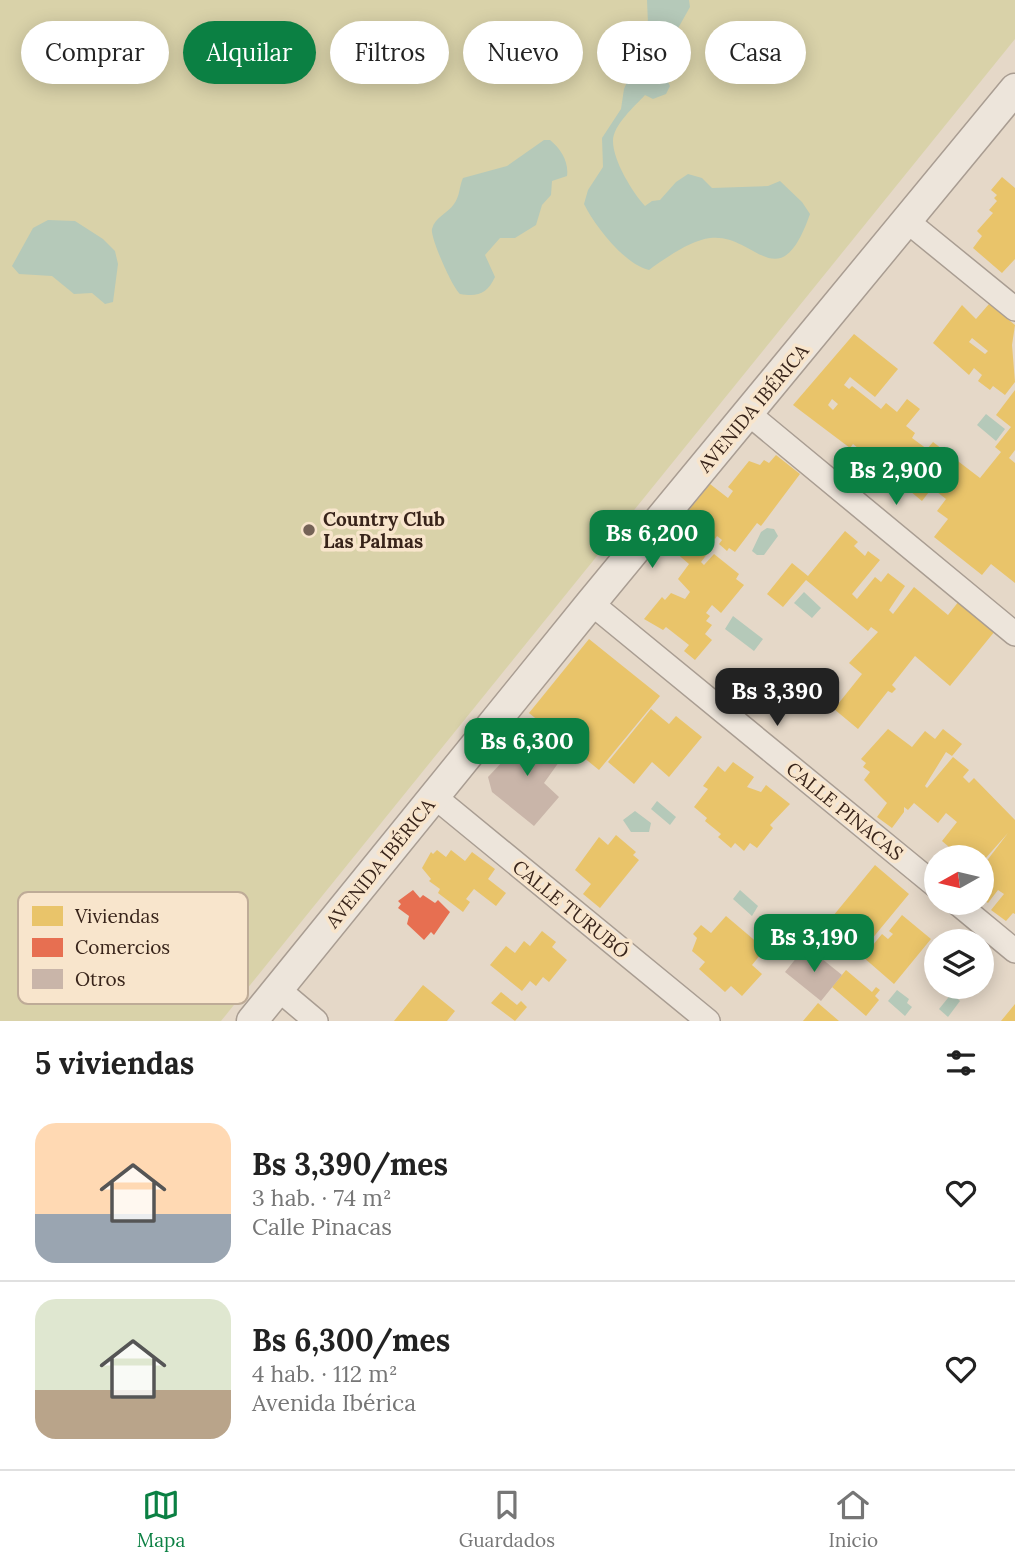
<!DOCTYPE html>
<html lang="es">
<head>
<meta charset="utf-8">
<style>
  body { margin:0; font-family:Lora,serif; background:#f6f6f6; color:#222; height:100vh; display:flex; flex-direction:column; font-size:26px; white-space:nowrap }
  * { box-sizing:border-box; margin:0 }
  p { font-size:23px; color:#767676 }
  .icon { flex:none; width:38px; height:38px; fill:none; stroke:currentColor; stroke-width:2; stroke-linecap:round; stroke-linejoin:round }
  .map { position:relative; height:1021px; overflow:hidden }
  .sheet { display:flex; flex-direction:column; background:#fff; flex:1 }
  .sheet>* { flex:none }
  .guide { position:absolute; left:21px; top:21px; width:973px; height:63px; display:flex; gap:14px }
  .needle { width:46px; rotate:262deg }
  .fabs { position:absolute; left:924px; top:845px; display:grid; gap:14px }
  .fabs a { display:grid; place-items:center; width:70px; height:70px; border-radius:50%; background:#fff; box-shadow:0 4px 18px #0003; font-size:35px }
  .price { position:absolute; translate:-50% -60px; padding:0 16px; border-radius:14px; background:#0b8043; color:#fff; font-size:23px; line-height:46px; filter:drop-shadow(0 2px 4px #0008) }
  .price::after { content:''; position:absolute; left:50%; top:42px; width:21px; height:16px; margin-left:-10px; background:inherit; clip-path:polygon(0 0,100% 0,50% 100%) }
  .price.active { background:#222; color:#fff }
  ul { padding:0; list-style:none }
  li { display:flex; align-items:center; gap:21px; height:175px; padding:0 35px }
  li+li { border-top:2px solid #e0e0e0 }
  li span { display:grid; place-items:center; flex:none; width:196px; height:140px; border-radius:21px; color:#555 }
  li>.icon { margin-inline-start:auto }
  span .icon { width:84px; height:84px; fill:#fffc; stroke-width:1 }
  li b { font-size:30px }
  h2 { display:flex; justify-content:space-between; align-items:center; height:84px; padding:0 35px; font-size:30px }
  .pill { padding:0 24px; border-radius:32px; background:#fff; box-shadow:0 4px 18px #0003; font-size:24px; line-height:63px }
  .pill.active { background:#0b8043; color:#fff }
  .tab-bar { display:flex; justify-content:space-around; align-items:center; height:98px; border-top:2px solid #e0e0e0; background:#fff; font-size:19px; color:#767676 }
  .tab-bar a { display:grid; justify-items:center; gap:4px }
  .tab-bar .active { color:#0b8043 }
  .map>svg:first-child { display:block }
</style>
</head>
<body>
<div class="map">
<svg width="1015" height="1021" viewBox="0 0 1015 1021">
  <rect width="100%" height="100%" fill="#e5d8c8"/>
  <path fill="#d9d2a9" d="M0,0h1015v39l-794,982h-221z"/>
  <path fill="#b5c9b9" d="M647,0h42l1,7 -27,48 -2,13 9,18 -4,8 -13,5 -8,-4c-10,11 -32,30 -32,46 0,20 20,52 32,65l7,-5 8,-1 16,-18 12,-8 14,4 10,10 56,-2 12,-5 22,21 8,12c-31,88 -55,18 -100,24 -19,2 -46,21 -61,32 -25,-6 -54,-44 -65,-66l4,-14 15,-23 -1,-29 19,-29 3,-20 12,-28 13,-12z
    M544,140h6c11,9 19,22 17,36l-15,5 -1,14 -9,10 -6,20 -21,13h-15l-15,17 10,22c-8,17 -17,20 -35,17 -8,-7 -30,-57 -28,-65 3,-12 16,-16 22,-25 6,-8 5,-17 9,-26l44,-12z
    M48,220l27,1 28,18 12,12 3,13 -5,38 -8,2 -13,-11 -18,1 -22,-18 -33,-2 -7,-8 21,-38z
    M986,414l19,15 -9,12 -19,-16z
    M767,528l7,1 4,7 -14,19h-7l-5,-4 9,-19z
    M804,592l17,16 -9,10 -18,-15z
    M733,616l30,23 -9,12 -29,-22z
    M657,801l19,16 -6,8 -19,-16z
    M635,811l16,12 -2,9h-18l-8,-12z
    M740,890l18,16 -6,10 -19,-17z
    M829,926l9,8 -14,16 -9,-7z
    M897,990l12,9 -2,4 5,4 -7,9 -17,-15z
    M952,993l8,8 -12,16 -9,-8z"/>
  <path fill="#e9c46a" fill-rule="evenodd" d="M1002,177l13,11v71l-13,14 -29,-25 9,-12 -5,-5 16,-18 -4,-3 8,-9 -3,-3 3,-3 -6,-5z
    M989,304l26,21 -3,20 3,37 -10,13 -12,-9 -3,4 -12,-9 4,-6 -8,-7 -5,7 -36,-32 29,-38 14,14zM972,338l16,13 -3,3 -16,-12z
    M854,334l44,35 -23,28 -25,-20 -6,8 5,4 3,-3 29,23 5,-6 11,9 10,-13 13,10 -14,17 9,7 -3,5 15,11 6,-7 47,36 21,-26 -6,-5 16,-20 -15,-12 19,-25v60l-6,8 6,5v120l-24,-19 -9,11 -48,-38 14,-18 -11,-8 9,-12 -14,-11 -10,13 -69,-57 -3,4 -57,-43zM832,399l6,5 -5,6 -5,-5z
    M776,455l24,19 -39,52 -4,-3 -22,29 -6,-4 -2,3 -8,-7 3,-4 -5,-4 -2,3 -30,-24 25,-31 18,14 5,-7 -5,-4 21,-26 11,4 4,-5 5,3z
    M694,529l20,16 -13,17 3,3 10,-11 25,20 -3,5 8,6 -23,28 -9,-8 -6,8 4,3 -4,5 6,4 -7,9 7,6 -17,20 -11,-9 5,-6 -23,-18 -3,3 -19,-11 18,-22 3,3 6,-7 14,6 5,-7 -12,-13 11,-15 -14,-12z
    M845,531l13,11 -4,4 11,10 3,-5 12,9 -28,34 5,5 18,-22 6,5 7,-9 17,13 -16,24 4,4 21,-27 34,28 11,-14 36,30 -45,55 -35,-30 -23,29 4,4 -4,4 -4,-2 -30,38 -24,-20 28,-35 -13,-11 29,-31 -7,-5 -3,4 -62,-51 -23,27 -16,-13 25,-31 16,13z
    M589,639l71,57 -61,74 -70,-57z
    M651,709l18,15 7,-8 26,21 -33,40 -17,-15 -18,22 -26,-22z
    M888,729l24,18 13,-16 10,8 8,-10 19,15 -10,12 -6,-4 -21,34 2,2 26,-31 16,13 -6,7 6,6 5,-5 41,42v94l-2,-1 -7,8 -15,-11 13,-16 -6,-4 -10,13 -6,-5v-31l26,-34 -24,27 -11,-9 -5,7h-6l-20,-17 15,-19 -11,-9 -8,10 -24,-20 -6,7 -4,-3v5l-12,16 -15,-11 10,-14 -23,-23 6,-8 -7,-5 3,-4 -5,-4z
    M733,762l21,15 -7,10 14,5 5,-7 24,19 -20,21 3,3 -16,20 -7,-5 -6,8 -9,-8 -4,5 -13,-11 3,-3 -16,-13 2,-3 -13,-11 14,-18 -5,-3 15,-20 7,6z
    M616,835l20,17 -3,3 6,5 -39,48 -17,-14 8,-10 -16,-14 24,-33 9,8z
    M437,850l9,7 5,-7 14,11 7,-9 23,17 -7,10 18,14 -10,13 -22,-17 -8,10 4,3 -7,10 -25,-19 2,-4 -11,-8 2,-2 -9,-11 9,-16 2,2z
    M875,865l34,29 -38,46 -7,-5 -4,5 -27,-24z
    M902,915l29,24 -37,45 -31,-27 19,-23 6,5 5,-5 -4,-3z
    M726,916l39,33 -13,16 10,9 -20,22 -11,-10 -6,6 -26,-23 6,-7 -13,-11 5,-13 -4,-4 8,-9 10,8z
    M542,931l14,11 -4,5 15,13 -18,22 -6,-5 -7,9 -6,-5 -8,10 -32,-26 16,-19 9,7 9,-12 6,5z
    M846,970l26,22 4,-5 4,3 -5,6 4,4 -13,16 -34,-29z
    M423,985l32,26 -8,10h-53z
    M501,992l16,13 4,-4 6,6 -12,14 -24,-18z
    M818,1003l21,18h-36z
    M1015,1004v17h-14z"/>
  <path fill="#e76f51" d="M413,890l7,8 3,-3 12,8 3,-3 12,12 -16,23 -3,-3 -7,8 -17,-16 2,-8 -11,-8 3,-4 -3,-3z"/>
  <path fill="#c9b5a9" d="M533,729l31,26 -20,28 15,14 -25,29 -42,-34 -4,-15z
    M806,946l36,29 -21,26 -36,-29z"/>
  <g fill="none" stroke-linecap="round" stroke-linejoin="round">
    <g stroke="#a99d92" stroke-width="26">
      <path id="minor" d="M907,221l108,88
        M749,414l266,220
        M591,603l345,283
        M435,797l273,224
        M957,903l58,48
        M278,989l38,32"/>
    </g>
    <g stroke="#a99d92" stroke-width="33">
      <path id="tertiary" d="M252,1021l339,-418 424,-514"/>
    </g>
    <use href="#minor" stroke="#ede5db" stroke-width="23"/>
    <use href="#tertiary" stroke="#ede5db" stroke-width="30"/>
  </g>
  <circle fill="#756357" stroke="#f8e5cc" stroke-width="2.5" cx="309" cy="530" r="7"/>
  <g text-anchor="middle" stroke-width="7" stroke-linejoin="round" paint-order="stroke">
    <g font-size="19" fill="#38241a" stroke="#f8e5cc">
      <text transform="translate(753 408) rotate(-50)" y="7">AVENIDA IBÉRICA</text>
      <text transform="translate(845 811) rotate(39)" y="7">CALLE PINACAS</text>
      <text transform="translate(380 863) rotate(-51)" y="7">AVENIDA IBÉRICA</text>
      <text transform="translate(571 909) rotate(39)" y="7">CALLE TURUBÓ</text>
    </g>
    <g font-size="19" font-weight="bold" fill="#38241a" stroke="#f8e5cc" text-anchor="start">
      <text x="323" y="526">Country Club<tspan x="323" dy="22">Las Palmas</tspan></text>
    </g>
  </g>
  <rect x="18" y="892" width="230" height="112" rx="10" fill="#f8e5cc" stroke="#beab97" stroke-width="2"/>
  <rect x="32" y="906" width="31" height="20" fill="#e9c46a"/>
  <rect x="32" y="938" width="31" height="19" fill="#e76f51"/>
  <rect x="32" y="969" width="31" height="20" fill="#c9b5a9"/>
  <g font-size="19" fill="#38241a">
    <text x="75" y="923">Viviendas</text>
    <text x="75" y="954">Comercios</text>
    <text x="75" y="986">Otros</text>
  </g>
</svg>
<div class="fabs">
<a><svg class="needle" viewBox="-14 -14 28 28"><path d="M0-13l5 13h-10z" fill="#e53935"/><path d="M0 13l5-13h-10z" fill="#767676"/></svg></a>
<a><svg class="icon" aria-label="layers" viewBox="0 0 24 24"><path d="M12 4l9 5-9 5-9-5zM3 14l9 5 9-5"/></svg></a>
</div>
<b class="price" style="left:896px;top:507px">Bs 2,900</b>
<b class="price" style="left:652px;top:570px">Bs 6,200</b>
<b class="price active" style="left:777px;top:728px">Bs 3,390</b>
<b class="price" style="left:527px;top:778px">Bs 6,300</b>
<b class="price" style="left:814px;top:974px">Bs 3,190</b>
<div class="guide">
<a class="pill">Comprar</a>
<a class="pill active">Alquilar</a>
<a class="pill">Filtros</a>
<a class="pill">Nuevo</a>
<a class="pill">Piso</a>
<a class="pill">Casa</a>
</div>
</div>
<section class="sheet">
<h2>5 viviendas<svg class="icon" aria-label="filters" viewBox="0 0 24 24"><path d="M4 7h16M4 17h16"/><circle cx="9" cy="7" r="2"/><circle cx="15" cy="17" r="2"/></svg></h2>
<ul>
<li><span style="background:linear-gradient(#ffd9b3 65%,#9aa5b1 0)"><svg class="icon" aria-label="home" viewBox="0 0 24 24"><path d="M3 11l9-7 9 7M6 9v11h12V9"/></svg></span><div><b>Bs 3,390/mes</b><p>3 hab. · 74 m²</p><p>Calle Pinacas</p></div><svg class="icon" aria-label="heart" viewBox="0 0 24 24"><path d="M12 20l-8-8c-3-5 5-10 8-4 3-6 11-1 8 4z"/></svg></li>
<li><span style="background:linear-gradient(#dfe7d0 65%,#b9a48a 0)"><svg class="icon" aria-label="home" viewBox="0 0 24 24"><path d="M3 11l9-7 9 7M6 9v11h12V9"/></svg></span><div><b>Bs 6,300/mes</b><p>4 hab. · 112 m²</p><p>Avenida Ibérica</p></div><svg class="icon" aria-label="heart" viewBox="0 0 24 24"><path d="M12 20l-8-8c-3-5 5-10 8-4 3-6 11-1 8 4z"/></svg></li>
</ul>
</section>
<nav class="tab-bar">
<a class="active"><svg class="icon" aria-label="map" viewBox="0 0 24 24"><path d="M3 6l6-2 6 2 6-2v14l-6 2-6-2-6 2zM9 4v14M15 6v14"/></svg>Mapa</a>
<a><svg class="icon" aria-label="saved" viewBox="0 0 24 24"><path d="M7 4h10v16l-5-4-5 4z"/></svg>Guardados</a>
<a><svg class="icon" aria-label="home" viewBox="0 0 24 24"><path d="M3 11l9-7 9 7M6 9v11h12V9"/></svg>Inicio</a>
</nav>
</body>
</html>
